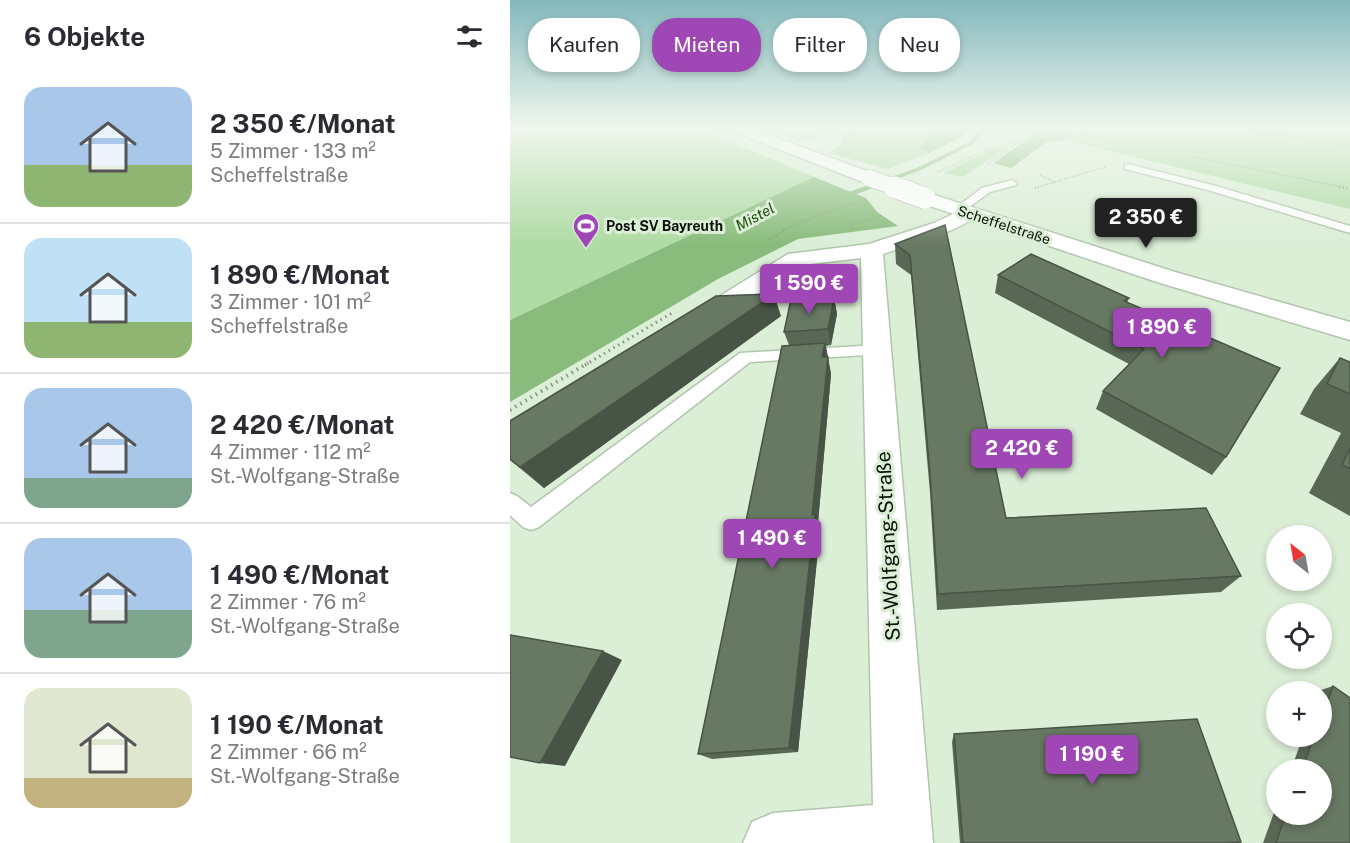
<!DOCTYPE html>
<html lang="de">
<head>
<meta charset="utf-8">
<style>
  body { margin:0; font-family:"Public Sans",sans-serif; background:#f7f7f7; color:#2b2b33; height:100vh; display:flex; flex-direction:column; font-size:22px; white-space:nowrap }
  * { box-sizing:border-box; margin:0 }
  p { font-size:20px; color:#7c7c81 }
  .icon { flex:none; width:33px; height:33px; fill:none; stroke:currentColor; stroke-width:2; stroke-linecap:round; stroke-linejoin:round }
  .map { position:relative; flex:1; overflow:hidden }
  .side { display:flex; flex-direction:column; background:#fff; width:510px }
  .side>* { flex:none }
  .banner { position:absolute; left:18px; top:18px; width:570px; height:54px; display:flex; gap:12px }
  .needle { width:39px; rotate:329deg }
  .fabs { position:absolute; left:756px; top:525px; display:grid; gap:12px }
  .fabs a { display:grid; place-items:center; width:66px; height:66px; border-radius:50%; background:#fff; box-shadow:0 3px 9px #0003; font-size:30px }
  .price { position:absolute; translate:-50% -51px; padding:0 14px; border-radius:6px; background:#9f47b4; color:#fff; font-size:20px; line-height:39px; filter:drop-shadow(0 2px 3px #0008) }
  .price::after { content:''; position:absolute; left:50%; top:36px; width:18px; height:14px; margin-left:-9px; background:inherit; clip-path:polygon(0 0,100% 0,50% 100%) }
  .price.selected { background:#222; color:#fff }
  ul { padding:0; list-style:none }
  li { display:flex; align-items:center; gap:18px; height:150px; padding:0 24px }
  li+li { border-top:2px solid #e1e1e2 }
  li span { display:grid; place-items:center; flex:none; width:168px; height:120px; border-radius:18px; color:#555 }
  li>.icon { margin-inline-start:auto }
  span .icon { width:72px; height:72px; fill:#fffc; stroke-width:1 }
  li b { font-size:26px }
  h2 { display:flex; justify-content:space-between; align-items:center; height:72px; padding:0 24px; font-size:26px }
  .pill { padding:0 21px; border-radius:24px; background:#fff; box-shadow:0 3px 9px #0003; font-size:21px; line-height:54px }
  .pill.selected { background:#9f47b4; color:#fff }
  main { display:flex; flex:1; min-height:0 }
  .map>svg:first-child { display:block }
</style>
</head>
<body>
<main>
<section class="side">
<h2>6 Objekte<svg class="icon" aria-label="filters" viewBox="0 0 24 24"><path d="M4 7h16M4 17h16"/><circle cx="9" cy="7" r="2"/><circle cx="15" cy="17" r="2"/></svg></h2>
<ul>
<li><span style="background:linear-gradient(#a9c7e8 65%,#8fb573 0)"><svg class="icon" aria-label="home" viewBox="0 0 24 24"><path d="M3 11l9-7 9 7M6 9v11h12V9"/></svg></span><div><b>2 350 €/Monat</b><p>5 Zimmer · 133 m²</p><p>Scheffelstraße</p></div></li>
<li><span style="background:linear-gradient(#bfe0f5 70%,#8fb573 0)"><svg class="icon" aria-label="home" viewBox="0 0 24 24"><path d="M3 11l9-7 9 7M6 9v11h12V9"/></svg></span><div><b>1 890 €/Monat</b><p>3 Zimmer · 101 m²</p><p>Scheffelstraße</p></div></li>
<li><span style="background:linear-gradient(#a9c7e8 75%,#7fa58c 0)"><svg class="icon" aria-label="home" viewBox="0 0 24 24"><path d="M3 11l9-7 9 7M6 9v11h12V9"/></svg></span><div><b>2 420 €/Monat</b><p>4 Zimmer · 112 m²</p><p>St.-Wolfgang-Straße</p></div></li>
<li><span style="background:linear-gradient(#a9c7e8 60%,#7fa58c 0)"><svg class="icon" aria-label="home" viewBox="0 0 24 24"><path d="M3 11l9-7 9 7M6 9v11h12V9"/></svg></span><div><b>1 490 €/Monat</b><p>2 Zimmer · 76 m²</p><p>St.-Wolfgang-Straße</p></div></li>
<li><span style="background:linear-gradient(#dfe7d0 75%,#c2b280 0)"><svg class="icon" aria-label="home" viewBox="0 0 24 24"><path d="M3 11l9-7 9 7M6 9v11h12V9"/></svg></span><div><b>1 190 €/Monat</b><p>2 Zimmer · 66 m²</p><p>St.-Wolfgang-Straße</p></div></li>
</ul>
</section>
<div class="map">
<svg width="840" height="843" viewBox="0 0 840 843">
  <rect width="100%" height="100%" fill="#dbeed6"/>
  <path fill="#afdba4" d="M9,126h174l121,51 -304,143v-192z
    M251,126h61l-6,3 11,4 -26,9z
    M333,126h99l-23,21 10,6 -41,16 -60,-16 13,-9 1,-6 -6,-8z
    M558,126h282v83l-286,-69z
    M503,144l-50,33 -20,-4 50,-24z"/>
  <path fill="#89bc7c" d="M432,126h29l-11,12 -31,15 -10,-6z
    M535,126h23l-5,14 -18,3 -34,25 -17,-5z
    M304,177l52,21 11,14 21,14 -100,13 -80,40 -208,123v-82z"/>
  <g fill="none" stroke-linecap="round" stroke-linejoin="round">
    <path fill="#89bc7b" fill-rule="evenodd" d="M472,126h6l-15,18 -52,26 -126,47 -66,37 -219,114v-8l213,-110 66,-37 128,-45 52,-26z"/>
    <g stroke="#b2c5ae" stroke-width="3">
      <path id="service" d="M618,164l88,22 134,40v7l-142,-43 -83,-21v-4z
        M502,180l5,3 -1,2 -26,7 -28,20h-8l-1,-2 29,-22z
        M368,345l8,5 -2,4 -134,8 -211,165 -8,3 -8,-3 -13,-12v-22l7,3 14,11 209,-154z"/>
    </g>
    <g stroke="#b2c5ae" stroke-width="3">
      <path id="minor" d="M458,207l7,2 3,4c-12,17 -73,33 -95,41l50,589h-190l9,-21 21,-9 100,-8 -12,-547 -59,7 -93,61 -9,2 -9,-2 -4,-6 4,-6 97,-60 81,-10 65,-21z"/>
    </g>
    <g stroke="#b2c5ae" stroke-width="3">
      <path id="secondary" d="M215,126h20l130,48 3,4 -3,4h-12l-136,-53z
        M415,192l250,80 175,50v18l-193,-58 -239,-80 -3,-4 3,-4z"/>
    </g>
    <path stroke="#869482" stroke-width="1.5" stroke-dasharray="1 2" stroke-linecap="butt" d="M339,126l5,19
      M714,126l126,20
      M567,134l50,9
      M680,156l157,32
      M478,164l53,-38
      M428,172l53,-24 29,-8
      M530,175l14,7
      M525,188l70,-21"/>
    <path stroke="#869482" stroke-width="2" stroke-dasharray="1 3" stroke-linecap="butt" d="M829,187l11,2
      M525,188l4,-1
      M343,224l30,-9
      M259,239l31,-17 55,-20"/>
    <path stroke="#869482" stroke-width="3" stroke-dasharray="1.5 4" stroke-linecap="butt" d="M75,365l87,-52"/>
    <path stroke="#869482" stroke-width="4" stroke-dasharray="1.5 4.5" stroke-linecap="butt" d="M0,410l78,-47"/>
    <use href="#service" fill="#fff" fill-rule="evenodd"/>
    <use href="#minor" fill="#fff" fill-rule="evenodd"/>
    <use href="#secondary" fill="#fff" fill-rule="evenodd"/>
    <g stroke="#b2c5ae" stroke-width="18" stroke-linecap="butt">
      <path id="secondary-bridge-far1" d="M359,178l29,10"/>
    </g>
    <g stroke="#b2c5ae" stroke-width="23" stroke-linecap="butt">
      <path id="secondary-bridge" d="M384,187l31,11"/>
    </g>
    <use href="#secondary-bridge-far1" stroke="#fff" stroke-width="16"/>
    <use href="#secondary-bridge" stroke="#fff" stroke-width="21"/>
  </g>
  <path fill="#596755" d="M435,225l61,293 235,58 -20,16 -284,18 -7,-117 -19,-218 -15,-11 -1,-20z
    M488,275l131,23 -2,5 99,154 -14,18 -116,-66 7,-18 26,-27 -134,-71z
    M324,298l3,16 -6,31 -5,1 5,28 -13,149 2,6 -22,223 -86,7 -14,-5 91,-409 -5,-13z
    M271,316l-237,172 -34,-28v-39z
    M830,358l10,4v154l-41,-23 32,-60 -41,-19 14,-25z
    M823,686l17,157h-87l13,-36v7h46v-44h-31l12,-34h19v-44h-2l1,-2z
    M444,734l271,109h-265l-8,-101z"/>
  <path fill="#485445" d="M264,294l7,22 -237,172 -24,-21z
    M324,298l3,16 -6,31 -3,-16z
    M315,343l6,31 -13,149 2,6 -22,223 -9,-4 23,-233 10,-158z
    M93,651l19,9 -57,106 -25,-3z"/>
  <path fill="#677863" stroke="#485445" stroke-width="1.5" d="M435,225l61,293 200,-10 35,68 -303,18 -8,-120 -20,-219 -15,-11z
    M521,254l98,44 -5,3 156,67 -54,89 -123,-66 41,-42 -146,-74z
    M264,294l-254,173 -10,-8v-38l206,-125z
    M324,298l-6,31 -44,3 7,-33z
    M315,343l-3,14h6l-16,158 3,-1 -26,234 -91,6 84,-408z
    M830,358l10,4v32l-23,-10z
    M840,448v21l-8,-4z
    M0,635l93,16 -63,112 -30,-6z
    M823,686l17,12v145h-74l10,-29h36v-44h-20l12,-34h8v-19z
    M687,719l44,123 -16,1h-262l-9,-109z"/>
  <linearGradient id="sky" x2="0" y2="1"><stop stop-color="#82b7bc"/><stop offset="0.52" stop-color="#eff7ed"/><stop offset="1" stop-color="#eff7ed" stop-opacity="0"/></linearGradient>
  <rect width="840" height="244" fill="url(#sky)"/>
  <defs>
    <g id="stadium-pin" transform="scale(1.35)"><path d="M0 17L-7.5 6A9.5 9.5 0 1 1 7.5 6Z" fill="#9f47b4" stroke="#dbeed6"/><path d="M0-5a6.5 5 0 1 0 0 10a6.5 5 0 1 0 0-10ZM-3.5-1.8h7v3.6h-7Z" fill="#fff"/></g>
  </defs>
  <g fill-rule="evenodd">
    <use href="#stadium-pin" x="76" y="226"/>
  </g>
  <g text-anchor="middle" stroke-width="6" stroke-linejoin="round" paint-order="stroke">
    <g font-size="14" fill="#0a1008" stroke="#dbeed6">
      <text transform="translate(494 225) rotate(18)" y="5">Scheffelstraße</text>
    </g>
    <g font-size="14" font-weight="bold" fill="#0a1008" stroke="#dbeed6" text-anchor="start">
      <text x="96" y="231">Post SV Bayreuth</text>
    </g>
    <g font-size="15" font-style="italic" fill="#1e4f0e" stroke="#dbeed6">
      <text transform="translate(245 217) rotate(-28)" y="5">Mistel</text>
    </g>
    <g font-size="20" fill="#0a1008" stroke="#dbeed6">
      <text transform="translate(378 546) rotate(-93)" y="7">St.-Wolfgang-Straße</text>
    </g>
  </g>
</svg>
<div class="fabs">
<a><svg class="needle" viewBox="-14 -14 28 28"><path d="M0-13l5 13h-10z" fill="#e53935"/><path d="M0 13l5-13h-10z" fill="#7c7c81"/></svg></a>
<a><svg class="icon" aria-label="locate" viewBox="0 0 24 24"><circle cx="12" cy="12" r="6"/><path d="M12 2v4M12 18v4M2 12h4M18 12h4"/></svg></a>
<a>+</a>
<a>−</a>
</div>
<b class="price selected" style="left:636px;top:249px">2 350 €</b>
<b class="price" style="left:299px;top:315px">1 590 €</b>
<b class="price" style="left:652px;top:359px">1 890 €</b>
<b class="price" style="left:512px;top:480px">2 420 €</b>
<b class="price" style="left:262px;top:570px">1 490 €</b>
<b class="price" style="left:582px;top:786px">1 190 €</b>
<div class="banner">
<a class="pill">Kaufen</a>
<a class="pill selected">Mieten</a>
<a class="pill">Filter</a>
<a class="pill">Neu</a>
</div>
</div>
</main>
</body>
</html>
